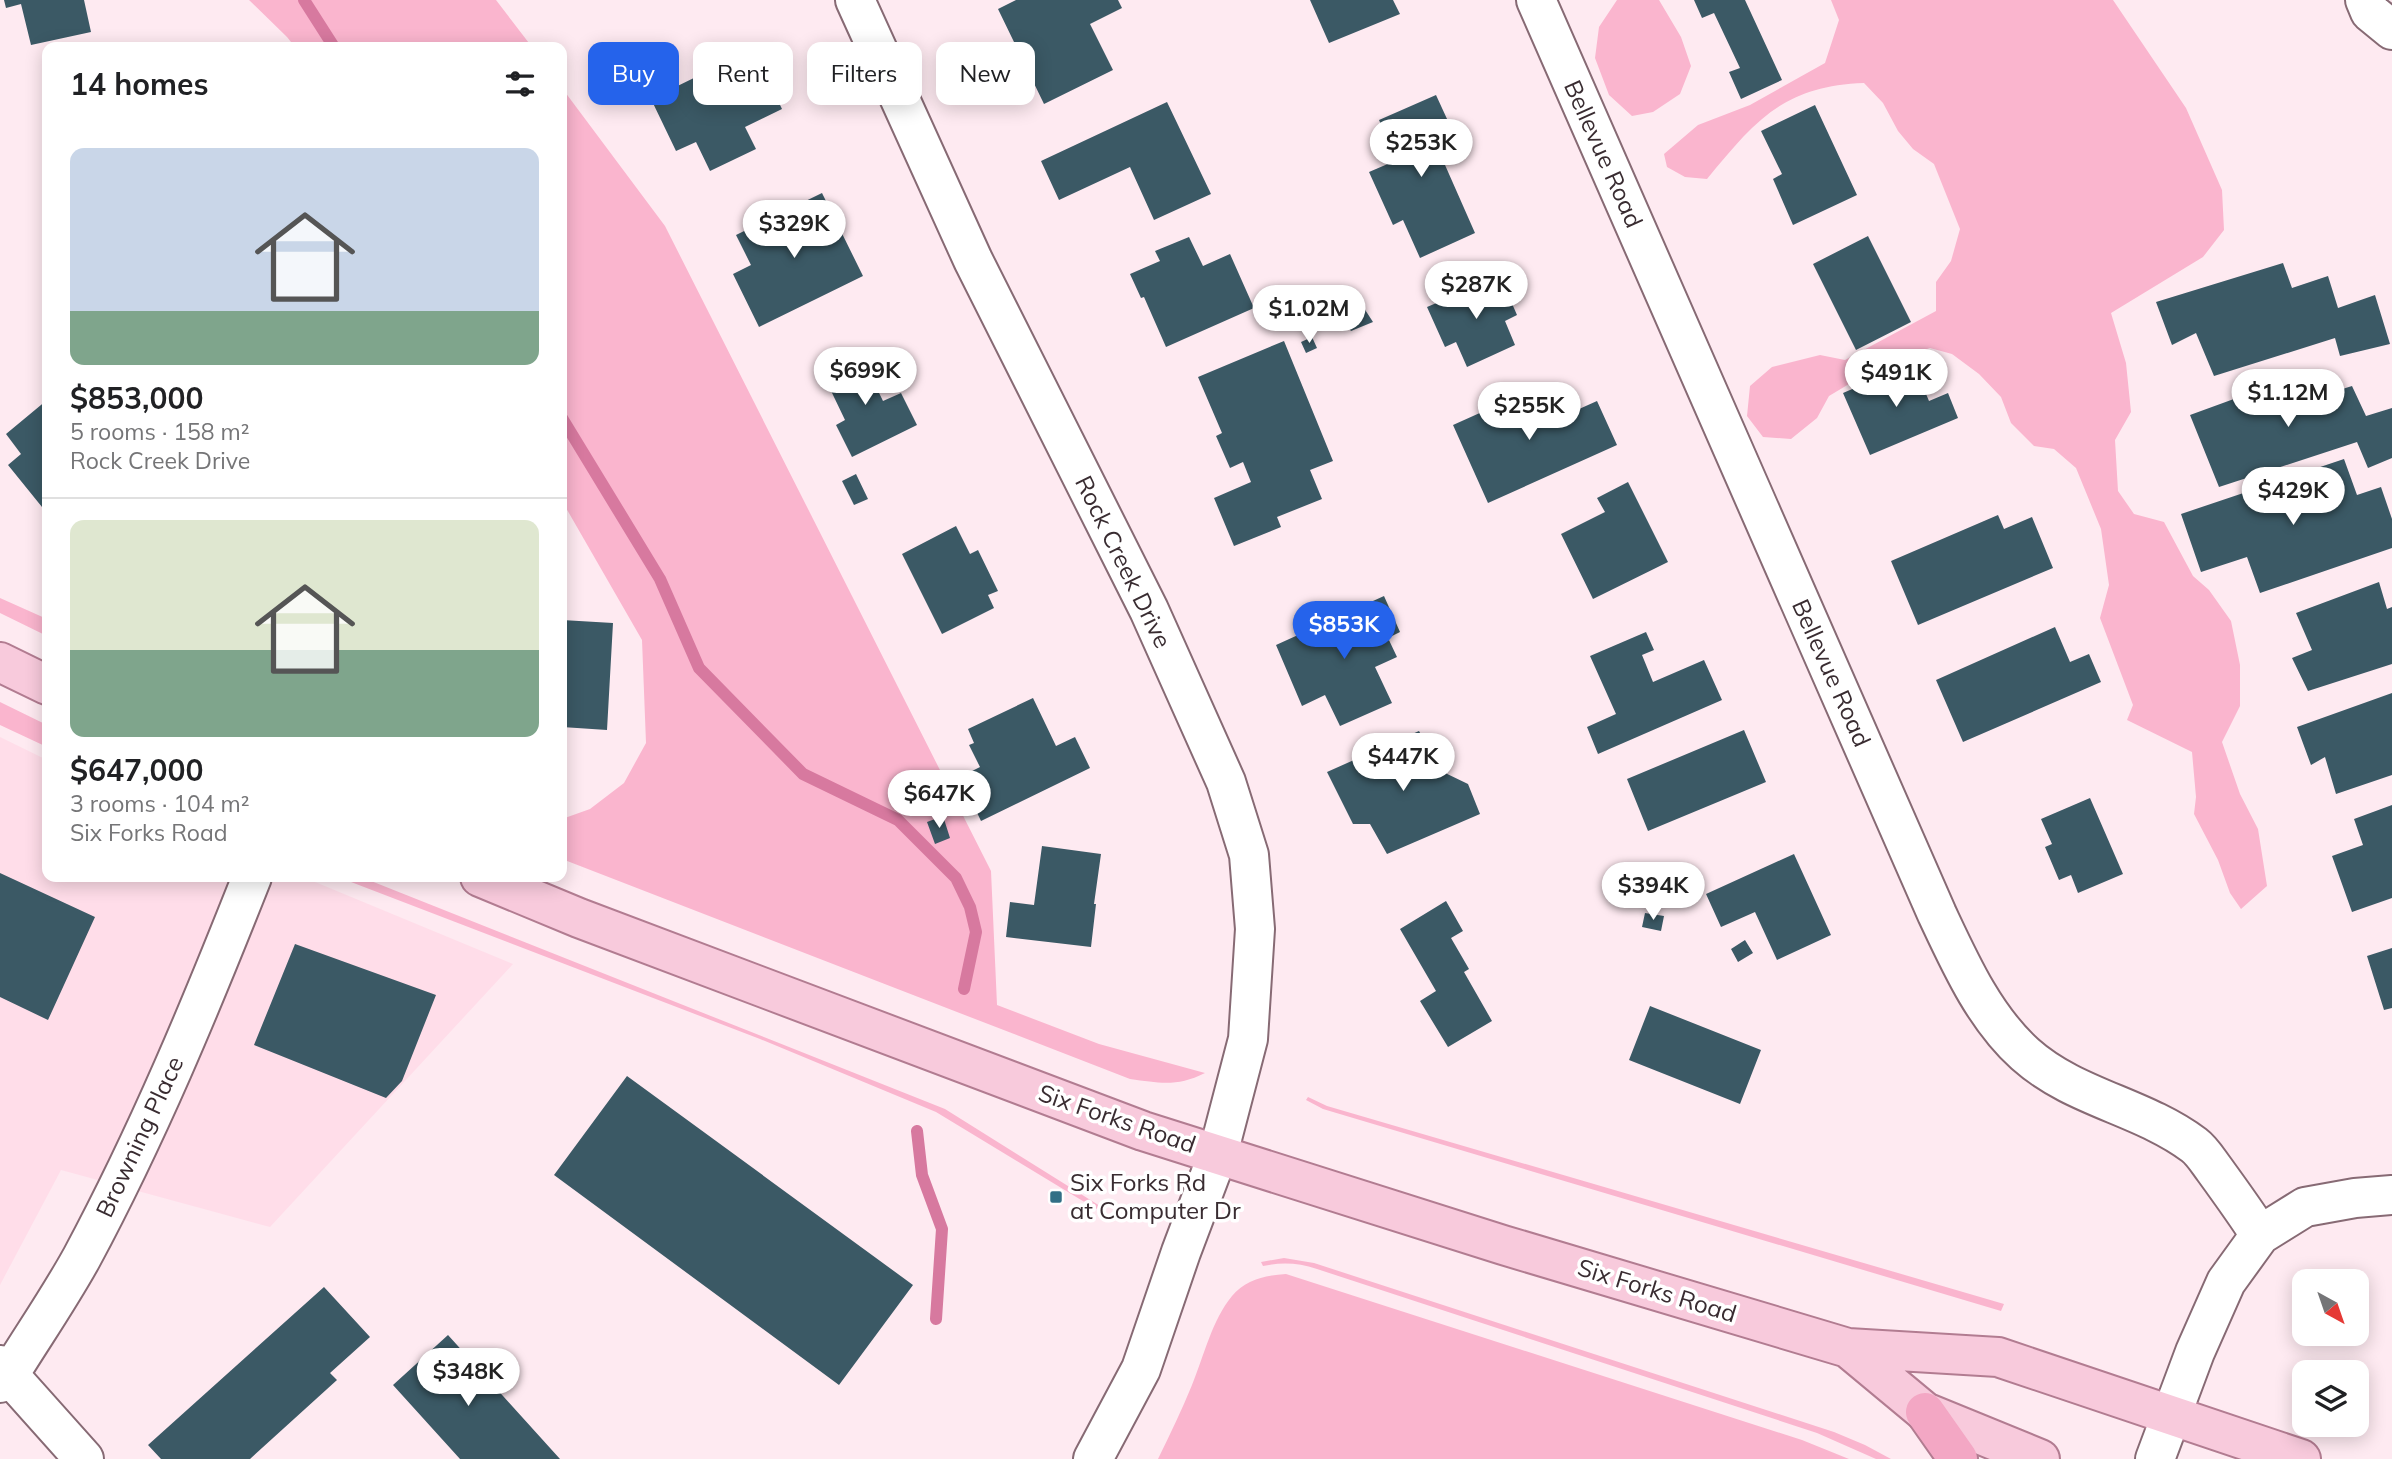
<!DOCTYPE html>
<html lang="en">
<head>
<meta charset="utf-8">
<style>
  body { margin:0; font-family:Mulish,sans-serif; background:#f2f2f2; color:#202124; height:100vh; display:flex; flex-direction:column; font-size:26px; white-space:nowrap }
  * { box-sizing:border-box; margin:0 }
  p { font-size:23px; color:#757577 }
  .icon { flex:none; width:38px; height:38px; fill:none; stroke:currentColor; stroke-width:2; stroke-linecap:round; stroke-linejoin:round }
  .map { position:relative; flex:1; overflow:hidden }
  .panel { position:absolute; left:42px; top:42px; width:525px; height:840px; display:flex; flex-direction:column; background:#fff; border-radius:14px; box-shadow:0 4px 18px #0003 }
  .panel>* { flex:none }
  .guide { position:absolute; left:588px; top:42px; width:665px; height:63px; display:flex; gap:14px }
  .needle { width:46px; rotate:140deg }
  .controls { position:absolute; left:2292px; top:1269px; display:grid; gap:14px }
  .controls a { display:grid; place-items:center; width:77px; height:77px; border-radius:14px; background:#fff; box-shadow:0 4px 18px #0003; font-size:35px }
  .price { position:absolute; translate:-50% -60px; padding:0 16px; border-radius:24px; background:#fff; color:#222; font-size:23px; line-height:46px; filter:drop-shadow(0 2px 4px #0008) }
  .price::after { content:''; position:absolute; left:50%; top:42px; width:21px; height:16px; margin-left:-10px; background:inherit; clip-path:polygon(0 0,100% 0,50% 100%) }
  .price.selected { background:#2563eb; color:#fff }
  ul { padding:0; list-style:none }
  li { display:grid; align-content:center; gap:14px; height:371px; padding:0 28px }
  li+li { border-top:2px solid #e0e0e0 }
  li span { display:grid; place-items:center; height:217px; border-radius:14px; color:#555 }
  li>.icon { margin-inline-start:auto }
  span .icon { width:126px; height:126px; fill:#fffc; stroke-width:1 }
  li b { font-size:30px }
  h2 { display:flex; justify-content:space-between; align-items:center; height:84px; padding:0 28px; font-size:30px }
  .chip { padding:0 24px; border-radius:14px; background:#fff; box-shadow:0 4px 18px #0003; font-size:24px; line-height:63px }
  .chip.selected { background:#2563eb; color:#fff }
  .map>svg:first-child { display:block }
</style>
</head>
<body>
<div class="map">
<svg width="2392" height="1459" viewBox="0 0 2392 1459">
  <rect width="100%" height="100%" fill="#feeaf1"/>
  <path fill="#ffdde9" d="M0,737l47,23v117h256l210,87 -243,263 -209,-57 -61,115z"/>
  <path fill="#fab5ce" d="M249,0h247l36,47h-237l-8,-10z
    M1617,0h42l22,37 10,29 -11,28 -27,18 -21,4 -23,-21 -14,-37 4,-31z
    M1831,0h282l73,108 36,82 2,40 -21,27 -92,56 15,50 5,49 -16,28 3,51 16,23 30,8 29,54 16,14 22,31 9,44v41l-18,36 18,52 18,35 9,57 -26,23 -11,-16 -12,-33 -24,-46 2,-17 -4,-45 -65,-32 6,-15 -33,-87 9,-33 -8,-56 -25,-61 -22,-19 -20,-3 -23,-23 -10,-26 -22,-23 -27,-20 -22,-6 -30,10 -31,14 -40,24 -12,22 -26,21 -28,-2 -16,-21 3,-30 22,-19 48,-12 25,5 91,-49v-29l15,-21 9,-32 -26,-65 -21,-15 -15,-18 -15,-28 -19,-20c-81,3 -109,38 -157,96l-22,-2 -18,-10 -3,-13 34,-29 52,-20 75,-42 14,-43z
    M562,88l103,138 326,645 6,134 102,39 106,29c-28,14 -45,10 -75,6l-568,-220v-40l28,-10 34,-26 22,-40 -4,-103 -80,-139z
    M0,598l47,21v17l-47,-23z
    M0,702l47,23v22l-47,-22z
    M338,877h23l584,232 155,97 -4,3 -160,-97 -176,-73z
    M1308,1097l19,9 677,198 -3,7 -678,-202 -17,-9z
    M1284,1258l30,5 520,169 31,13 26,14h-15l-59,-26 -500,-164c-19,-6 -34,-7 -54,-3l-2,-4z
    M1286,1274l516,166 47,19h-691c12,-25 24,-49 34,-74 12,-29 20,-65 40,-89 13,-16 34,-21 54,-22z"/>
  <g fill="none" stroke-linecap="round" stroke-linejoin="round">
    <path stroke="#d7799f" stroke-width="12" d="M304,0l30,47
      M562,418l98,161 39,89 104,106 95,46 58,58 14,29 6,25 -12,57
      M917,1131l5,44 20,54 -6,90"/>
  </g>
  <path fill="#3b5965" d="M4,0h80l7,32 -60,13 -10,-41 -15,4z
    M1016,0h102l4,8 -32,16 23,46 -69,34 -46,-95z
    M1310,0h83l7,14 -71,29z
    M1694,0h51l37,80 -41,19 -12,-27 11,-4 -26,-55 -12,5z
    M753,49l29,60 -37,18 11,22 -46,22 -14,-29 -20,9 -25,-52z
    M1436,95l17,37 -19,8 41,93 -55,25 -17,-38 -10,5 -24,-53 28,-12 -18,-40z
    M1167,102l44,92 -57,26 -24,-53 -71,33 -18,-39z
    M1815,105l42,90 -64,30 -20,-46 9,-5 -21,-43z
    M822,193l41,83 -104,51 -26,-53 18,-9 -15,-30z
    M1868,236l43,86 -55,28 -43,-86z
    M1189,237l14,29 27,-12 24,54 -88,39 -22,-50 -3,1 -11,-24 30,-13 -5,-10z
    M2283,263l9,25 36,-12 10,32 37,-13 15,49 -50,12 -5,-18 -121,38 -18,-43 -24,12 -16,-43z
    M1500,276l17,39 -12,6 10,24 -48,22 -11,-25 -11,5 -18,-40z
    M1360,302l13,20 -22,9 -14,-19z
    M1312,337l5,11 -11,5 -5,-11z
    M1284,341l49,120 -23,9 12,29 -45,18 4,10 -47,19 -20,-48 37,-16 -8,-20 -13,6 -14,-32 6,-3 -24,-56z
    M860,354l23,47 18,-8 16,32 -65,32 -16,-32 9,-5 -23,-48z
    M1913,363l16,38 19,-8 10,25 -88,37 -27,-62z
    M2311,371l9,25 32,-10 14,30 26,-8v50l-24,10 -11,-26 -138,45 -29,-72z
    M1533,389l7,17 11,-4 8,16 38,-17 20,44 -129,58 -35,-78z
    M47,400v103l-5,4 -34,-42 13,-11 -15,-20z
    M2344,459l13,36 24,-8 11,32v29l-132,45 -13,-36 -46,15 -20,-58z
    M856,474l12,25 -14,6 -12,-24z
    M1628,482l40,80 -75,37 -32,-65 44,-22 -8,-14z
    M1998,515l6,14 28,-12 21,51 -135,57 -27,-64z
    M956,526l14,28 8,-4 20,41 -10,4 6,13 -52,26 -40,-80z
    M2379,582l8,27 5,-2v57l-84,27 -16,-33 20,-8 -16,-37z
    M1384,596l16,36 -12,6 9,19 -22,10 17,36 -52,23 -15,-31 -23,11 -26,-61z
    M562,620l51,3 -6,107 -45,-3z
    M2055,627l15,35 19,-8 12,28 -138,60 -27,-62z
    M1646,632l8,18 -12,5 11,27 51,-22 18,40 -124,54 -11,-27 29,-13 -26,-58z
    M2392,693v82l-56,19 -11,-37 -14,8 -14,-38z
    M1033,698l23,48 19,-9 15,31 -109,53 -21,-44 20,-10 -11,-22 5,-2 -6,-14z
    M1744,730l22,52 -118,49 -21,-52z
    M1419,731l22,40 27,13 12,30 -93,40 -17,-30h-17l-26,-52z
    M2090,798l33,76 -45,19 -7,-18 -12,5 -14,-33 7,-3 -11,-25z
    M2392,805v93l-40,14 -20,-56 31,-11 -9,-26z
    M943,816l7,22 -15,6 -8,-22z
    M1042,846l59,8 -7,50h2l-5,43 -85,-10 4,-35 24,3z
    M1794,854l37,81 -54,25 -22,-48 -34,15 -15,-33z
    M0,873l95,44 -47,103 -48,-23z
    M1446,901l17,30 -12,7 18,31 -5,3 28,49 -44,26 -28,-46 16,-10 -36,-62z
    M1645,913l19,3 -3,15 -19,-4z
    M1745,940l8,13 -15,9 -7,-13z
    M295,944l141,51 -34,86 -16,17 -132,-53z
    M2392,948v60l-8,2 -17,-54z
    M1650,1006l111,44 -21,54 -111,-44z
    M627,1076l286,209 -74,100 -285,-210z
    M324,1287l46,50 -40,36 7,7 -87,79h-89l-13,-14z
    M448,1335l112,124h-100l-67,-74z"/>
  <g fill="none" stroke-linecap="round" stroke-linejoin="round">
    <g stroke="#876a74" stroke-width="42">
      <path id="minor" d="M855,0l118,260 176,350 77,172 23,73 6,74 -7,110 -30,115
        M1536,0l401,914c23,49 47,103 88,140 49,44 117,52 169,91 8,6 14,16 20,24 16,22 32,44 46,66
        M2365,0l5,12 22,18
        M0,1365l84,94
        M0,1383l9,-8c24,-39 51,-78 73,-118 66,-123 119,-251 170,-380
        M2155,1459l40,-107 31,-70 34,-47 45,-28 50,-9 37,-3"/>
    </g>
    <g stroke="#876a74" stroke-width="42">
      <path id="tertiary" d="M1093,1459l48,-90 40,-117 37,-98"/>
    </g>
    <g stroke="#b27c91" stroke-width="42">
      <path id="primary" d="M0,662l47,23
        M480,877l99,41 564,213 360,114 345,103 150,9 303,102
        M1848,1348l77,64 115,47"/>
    </g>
    <g stroke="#b27c91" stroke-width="42">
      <path id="motorway" d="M1925,1412l33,47"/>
    </g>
    <use href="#minor" stroke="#fff" stroke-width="38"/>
    <use href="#tertiary" stroke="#fff" stroke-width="38"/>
    <use href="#primary" stroke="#f8cadc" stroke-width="38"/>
    <use href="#motorway" stroke="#f3a7c4" stroke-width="38"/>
  </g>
  <rect fill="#326f86" stroke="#fff" stroke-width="2.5" x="1049" y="1190" width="14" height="14" rx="3.5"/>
  <g text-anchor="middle" stroke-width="7" stroke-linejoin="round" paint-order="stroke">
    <g font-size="24" fill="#392c31" stroke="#fff">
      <text transform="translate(1603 154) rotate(66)" y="8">Bellevue Road</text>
      <text transform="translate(1123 562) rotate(64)" y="8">Rock Creek Drive</text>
      <text transform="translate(1831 673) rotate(66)" y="8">Bellevue Road</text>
      <text transform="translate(1117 1119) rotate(19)" y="8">Six Forks Road</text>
      <text transform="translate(140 1137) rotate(-65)" y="8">Browning Place</text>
      <text transform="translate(1657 1291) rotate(17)" y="8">Six Forks Road</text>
    </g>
    <g font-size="24" fill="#392c31" stroke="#fff" text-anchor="start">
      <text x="1070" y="1191">Six Forks Rd<tspan x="1070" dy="28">at Computer Dr</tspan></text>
    </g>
  </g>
</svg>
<div class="controls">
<a><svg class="needle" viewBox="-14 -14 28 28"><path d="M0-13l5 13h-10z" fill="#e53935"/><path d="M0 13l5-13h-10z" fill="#757577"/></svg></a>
<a><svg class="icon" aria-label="layers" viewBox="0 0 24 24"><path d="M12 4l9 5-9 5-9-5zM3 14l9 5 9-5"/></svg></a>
</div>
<b class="price" style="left:1421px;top:179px">$253K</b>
<b class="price" style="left:794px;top:260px">$329K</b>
<b class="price" style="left:1476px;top:321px">$287K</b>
<b class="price" style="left:1309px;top:345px">$1.02M</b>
<b class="price" style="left:865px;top:407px">$699K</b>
<b class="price" style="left:1896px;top:409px">$491K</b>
<b class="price" style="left:2288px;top:429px">$1.12M</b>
<b class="price" style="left:1529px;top:442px">$255K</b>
<b class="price" style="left:2293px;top:527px">$429K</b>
<b class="price selected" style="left:1344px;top:661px">$853K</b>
<b class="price" style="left:1403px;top:793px">$447K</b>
<b class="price" style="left:939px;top:830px">$647K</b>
<b class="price" style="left:1653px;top:922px">$394K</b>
<b class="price" style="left:468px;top:1408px">$348K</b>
<div class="guide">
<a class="chip selected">Buy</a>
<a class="chip">Rent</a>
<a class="chip">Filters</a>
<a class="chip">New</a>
</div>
<section class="panel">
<h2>14 homes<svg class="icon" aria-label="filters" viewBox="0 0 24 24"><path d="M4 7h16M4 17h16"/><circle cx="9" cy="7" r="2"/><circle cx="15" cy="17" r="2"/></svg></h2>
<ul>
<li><span style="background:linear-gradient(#c9d6e8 75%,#7fa58c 0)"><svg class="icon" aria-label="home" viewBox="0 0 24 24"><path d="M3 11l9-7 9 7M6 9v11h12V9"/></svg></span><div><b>$853,000</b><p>5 rooms · 158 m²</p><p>Rock Creek Drive</p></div></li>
<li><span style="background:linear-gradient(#dfe7d0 60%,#7fa58c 0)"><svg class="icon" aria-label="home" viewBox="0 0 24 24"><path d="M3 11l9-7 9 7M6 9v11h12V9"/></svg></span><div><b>$647,000</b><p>3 rooms · 104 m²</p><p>Six Forks Road</p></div></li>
</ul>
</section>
</div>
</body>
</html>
